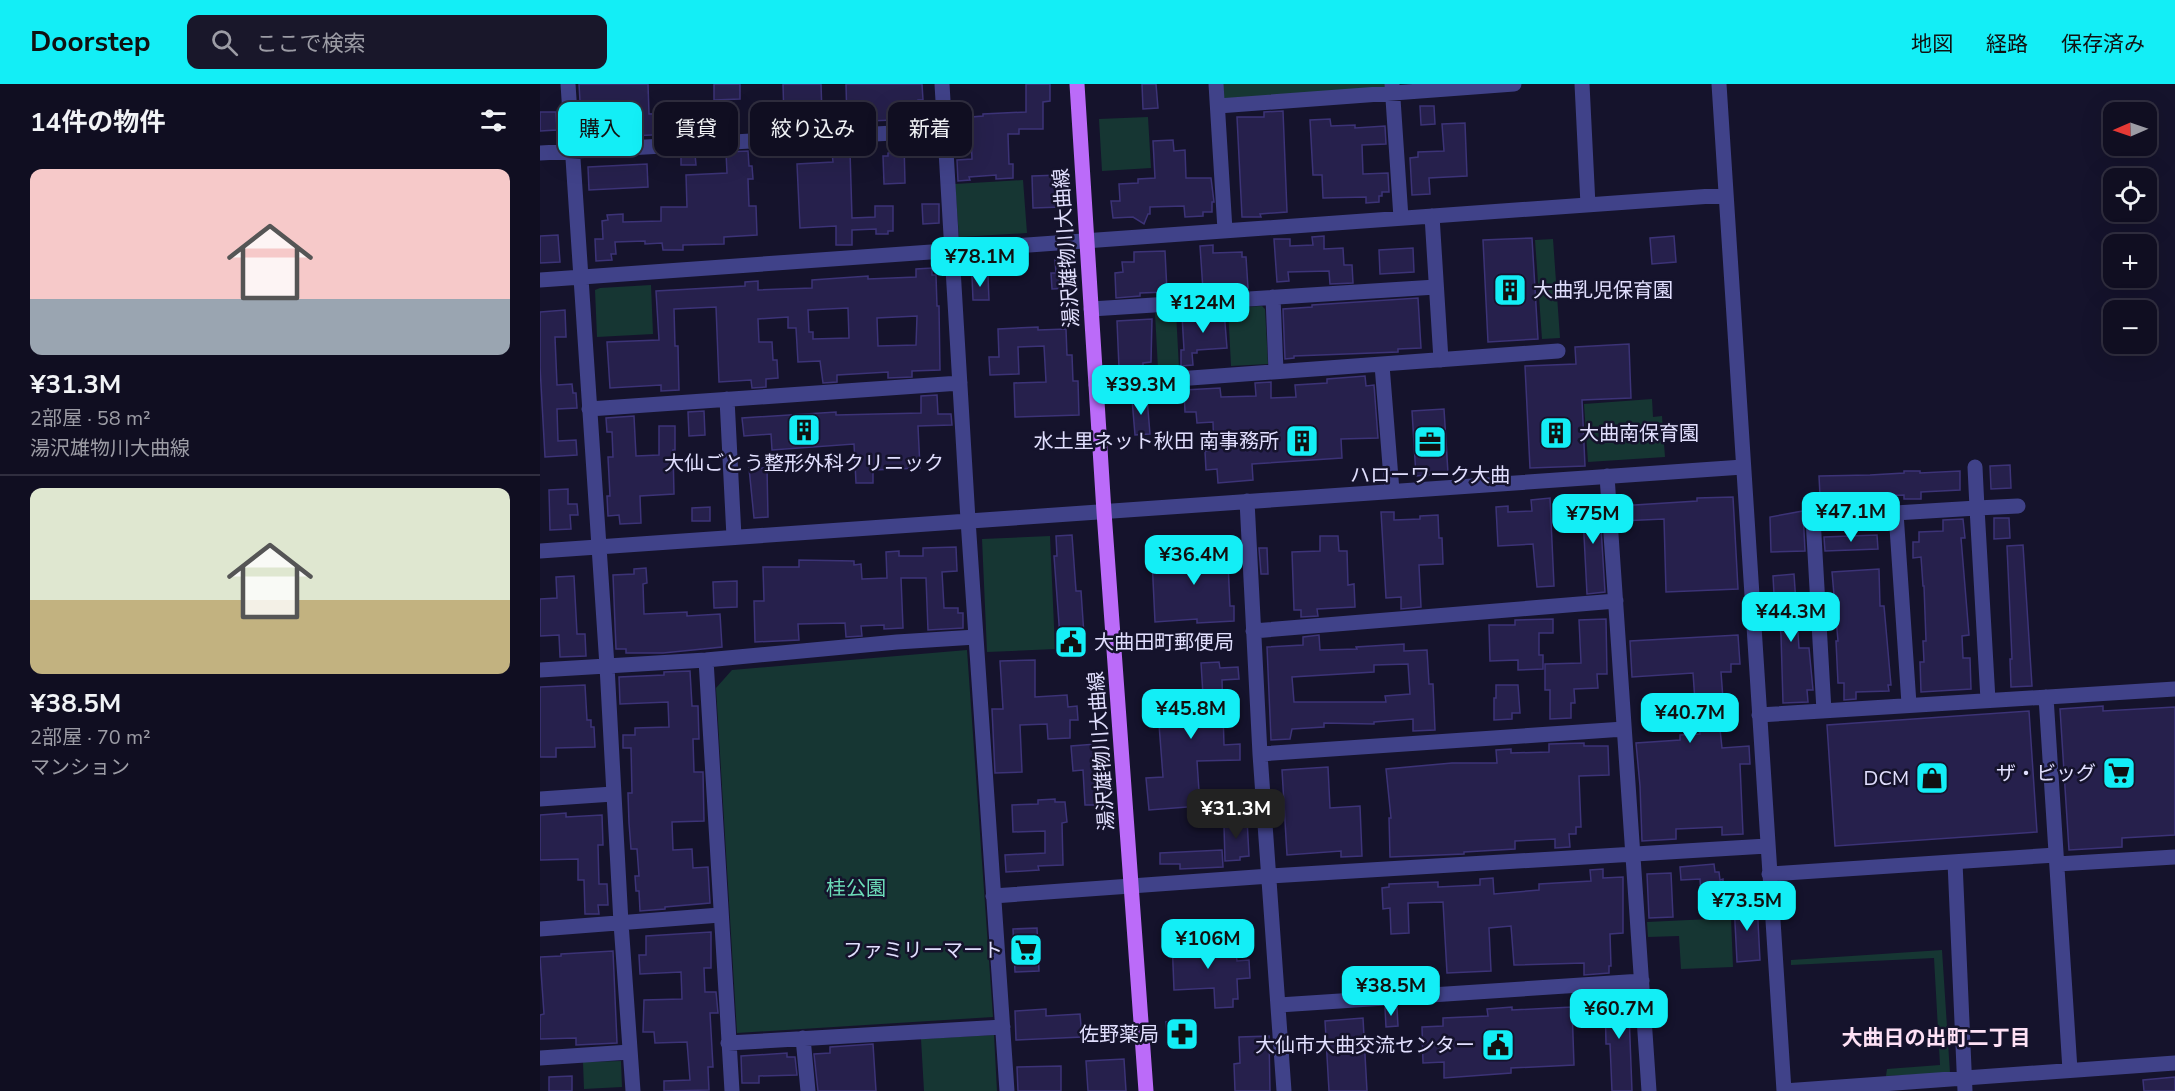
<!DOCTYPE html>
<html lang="ja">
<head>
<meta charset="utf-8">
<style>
  body { margin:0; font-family:"Nunito Sans","Noto Sans JP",sans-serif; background:#19172a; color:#f1f3f6; height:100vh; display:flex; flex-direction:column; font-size:22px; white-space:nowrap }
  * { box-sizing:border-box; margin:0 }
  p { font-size:20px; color:#9c9ca5 }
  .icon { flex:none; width:33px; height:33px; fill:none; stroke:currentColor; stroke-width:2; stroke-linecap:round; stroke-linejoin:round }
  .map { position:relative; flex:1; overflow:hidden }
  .details { display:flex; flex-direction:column; background:#100e21; width:540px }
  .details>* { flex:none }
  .banner { position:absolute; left:18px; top:18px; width:570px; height:54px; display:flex; gap:12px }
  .needle { width:39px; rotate:268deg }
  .fabs { position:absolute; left:1563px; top:18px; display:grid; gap:12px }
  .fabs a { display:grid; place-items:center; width:54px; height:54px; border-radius:12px; background:#100e21; box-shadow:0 6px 24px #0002,0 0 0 2px #302e3f; font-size:30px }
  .price { position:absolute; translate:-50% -51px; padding:0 14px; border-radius:12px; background:#13eef6; color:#111; font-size:20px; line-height:39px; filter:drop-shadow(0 2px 3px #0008) }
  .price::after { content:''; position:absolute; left:50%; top:36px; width:18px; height:14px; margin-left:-9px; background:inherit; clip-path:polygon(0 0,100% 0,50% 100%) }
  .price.active { background:#222; color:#fff }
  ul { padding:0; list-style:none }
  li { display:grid; align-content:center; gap:12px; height:318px; padding:0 30px }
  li+li { border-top:2px solid #302e3f }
  li span { display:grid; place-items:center; height:186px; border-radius:12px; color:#555 }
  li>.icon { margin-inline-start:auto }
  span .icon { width:108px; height:108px; fill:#fffc; stroke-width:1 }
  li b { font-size:26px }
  h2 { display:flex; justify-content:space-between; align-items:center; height:72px; padding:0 30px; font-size:26px }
  .chip { padding:0 21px; border-radius:12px; background:#100e21; box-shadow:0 6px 24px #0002,0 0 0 2px #302e3f; font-size:21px; line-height:54px }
  .chip.active { background:#13eef6; color:#111 }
  header { display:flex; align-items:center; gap:36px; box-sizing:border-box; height:84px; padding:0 30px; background:#13eef6; color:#111 }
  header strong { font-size:28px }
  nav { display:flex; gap:33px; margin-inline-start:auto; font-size:21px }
  .search { width:420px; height:54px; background:#19172a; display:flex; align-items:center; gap:15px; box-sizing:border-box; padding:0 21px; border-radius:12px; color:#9c9ca5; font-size:22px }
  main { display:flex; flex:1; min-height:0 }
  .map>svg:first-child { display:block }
</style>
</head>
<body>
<header>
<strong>Doorstep</strong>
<div class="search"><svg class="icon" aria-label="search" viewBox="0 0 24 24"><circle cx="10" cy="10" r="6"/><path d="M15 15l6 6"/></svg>ここで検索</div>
<nav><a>地図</a><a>経路</a><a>保存済み</a></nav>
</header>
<main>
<section class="details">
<h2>14件の物件<svg class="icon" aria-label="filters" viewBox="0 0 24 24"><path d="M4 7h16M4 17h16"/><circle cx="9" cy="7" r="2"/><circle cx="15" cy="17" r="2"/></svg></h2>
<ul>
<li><span style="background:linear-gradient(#f6c9c9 70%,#9aa5b1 0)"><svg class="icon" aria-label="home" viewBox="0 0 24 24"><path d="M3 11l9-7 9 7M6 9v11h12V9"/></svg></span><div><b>¥31.3M</b><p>2部屋 · 58 m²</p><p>湯沢雄物川大曲線</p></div></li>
<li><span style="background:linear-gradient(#dfe7d0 60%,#c2b280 0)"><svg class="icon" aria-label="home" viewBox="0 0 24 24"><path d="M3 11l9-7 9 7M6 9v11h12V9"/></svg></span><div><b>¥38.5M</b><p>2部屋 · 70 m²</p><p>マンション</p></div></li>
</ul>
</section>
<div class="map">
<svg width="1635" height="1007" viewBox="0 0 1635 1007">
  <rect width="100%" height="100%" fill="#15132c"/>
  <path fill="#163633" d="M682,0h165v5l-164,10z
    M608,33l3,51 -49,3 -3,-52z
    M483,96l4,53 -68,4 -4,-53z
    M1013,155l7,99 -18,1 -7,-99z
    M111,201l2,49 -56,3 -2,-47 5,-2z
    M722,222l3,3 3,55 -37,2 -3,-58z
    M636,228l3,56 -21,1 -3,-56z
    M1112,315l1,18 9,-1 3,41 -77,5 -4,-58z
    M510,452l5,113 -68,3 -5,-113z
    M427,566l26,367 -256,16 -21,-345 16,-18z
    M1191,834l2,49 -52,2 -2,-33 -31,1 -1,-15z
    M1402,866l8,123 -64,3 1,-7 53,-4 -6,-107 -143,7v-5z
    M454,951l3,56h-73l-3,-52z
    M81,977l1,26 -38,2 -1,-27z"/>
  <path fill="#26204c" stroke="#3c3377" stroke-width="1.5" fill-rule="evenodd" d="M39,0h69l1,30 32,-1 1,22h-30l-66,3v-2h-4z
    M174,0h26v15l-26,1z
    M243,0h38l1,30 -25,1v4h-13z
    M306,0h76l1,16h-5v15h-15l1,8h-12v-3l-45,2z
    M486,0h24v17l-7,1v27h-24v5h-11l1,30h4v14l-17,1v-4l-27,2 1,3 -12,1 -1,-21 15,-1 -1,-23h-2l-1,-12h3v-7l12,-1v-2l43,-2z
    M602,0h14l2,24 -15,1z
    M158,18l1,18 -16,1 -1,-18z
    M880,22h14l1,18 -14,1z
    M743,27l4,101 -27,2 1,3h-19l-5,-100h27v-5z
    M0,28h16l1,18 -17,1z
    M790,35l1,7 24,-1v3l30,-2 1,18 -24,1 1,29 25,-1 1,19h-7v4h-3v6l-13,1v-6l-43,1 -1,-23h-9l-3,-55z
    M925,39l2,53 -38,2 1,16 -18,1 -2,-37 8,-1v-5l26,-1 -2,-27z
    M633,56l1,11 11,-1 1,28h25l3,24h-2v10h-9v4l-18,1 -1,-11 -34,1v7h-2l-4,10 -11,-7 -20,1 -2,-17h9l-1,-17 19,-1v-4l17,-1 -2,-37z
    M364,58l1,41 -21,1 -1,-28h5v-3l5,-1v-9z
    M208,67l1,15h3l1,13h-5l1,27h7l1,29 -33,2v7l-41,1v5h-20l-1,-7 -17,1v-3l-30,1 1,12h-5l1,6 -16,1 -1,-22h8l-1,-18 6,-1 -1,-5 16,-1v8l38,-1v-14h26l-1,-32 41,-2 -1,-21z
    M310,67l2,67 23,-1v-11h18v25h-5v3h-12v-5l-24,1v15h-16v-19l-36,2 -3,-64 36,-2 -1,-10z
    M155,70l1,11h-15v-10z
    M107,80l1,23 -59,3 -1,-23z
    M520,91l2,32 -29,1 -1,-32z
    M382,120h17v19l-16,1z
    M18,151l2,27 -20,1v-27z
    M784,152v13l19,-1 1,17h8l1,18 -23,1 -1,-13 -41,1 1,9 -12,1 -3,-43h16v7l23,-1 -1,-8z
    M1134,152l2,26 -24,2 -2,-26z
    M992,154l6,101 -50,3 -5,-102z
    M673,161v8l29,-1v5h4l2,31 -43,4v-2h-2l-3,-44z
    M873,164l1,24 -34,2 -1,-24z
    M625,167l2,41 -27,1v3l-24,2 -1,-25 8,-1 -1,-10h12v-10z
    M529,175l1,29 -18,1 -1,-16h5l-1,-13z
    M392,184v7h4l1,31h2l1,64 -28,1v6l-24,1v-6l-51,3v7l-14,1 -3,-22 -22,1 -2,-34h-8v-11l-30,2 1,23h13l1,18h4l1,18 -12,1v8l-14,1 -1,-8 -32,2 -3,-75 -42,2 1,37h3l1,44 -18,1v-6l-51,3 -3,-46 52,-2 -3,-49 89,-5v-4l13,-1v9l54,-2v-8l56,-4v3l48,-2v-8zM308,224l1,30 -36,1v-7h-4l-1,-22zM377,232l-1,29 -38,1 -1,-28z
    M432,192h16l1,24h-16z
    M878,214l3,50 -23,1v3l-104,4v2l-9,1 -2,-50 29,-2v-2z
    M25,226l1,27h-11l2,48 15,-1 1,9h3l1,15 -20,1 1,32 18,-1 1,15 -32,2 -5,-90v-55z
    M684,226l3,38 -30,2v3h-5l1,12 -12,1v-16h3l-2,-35z
    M612,235l-1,43 -8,1v4l-24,1 -2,-47z
    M498,243v3l28,-1 1,26h5l1,26h5l1,34 -64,2 -1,-34 32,-1 -2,-36 -26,1 1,27 -29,1 -1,-18h10l-1,-28z
    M1089,260l2,54 -49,2 3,66 -55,2 -5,-102 51,-2 -1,-17z
    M825,292l1,10 8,-1 4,53 -37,1 1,19 -90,6 1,16 -35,3 -1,-14 -11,1 -1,-19h9l-1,-29 -16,1 -1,-11h-11l-1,-22 36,-2 1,9 35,-1 -1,-13 16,-1v16l25,-1 -1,-12 32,-2v-4z
    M397,311l1,19h13l1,11 -34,1 2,42 -47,2v13h-17l-2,-39 -82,6 -1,-16 -27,2 -2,-18 94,-6v3l85,-2v-17z
    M607,314l3,36 -15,1 -3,-36z
    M904,325l4,64 -32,3 -4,-65z
    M164,327l1,24 -16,1 -1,-24z
    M94,332l2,40 23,-1v-29h16v24h-2l1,44 -34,2 1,27 -21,1 -1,-9 -11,1 -1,-20h3l-2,-39h5l-1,-25h-5l-1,-14z
    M1470,381l1,23 -20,1 -1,-23z
    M209,384h18l1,49 -14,1z
    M1364,387h16v2l40,-2v19l-39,2v7h-17v-4l-51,2v-3l-33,1 -1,-19 51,-1 34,-2z
    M28,405v15h9l1,11h-8l1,14 -21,1 -1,-40z
    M1059,411l6,97 -18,2 -5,-98z
    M1193,413l5,92 -72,3 -2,-73 -44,2 -1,-15 78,-5v-3z
    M1010,414l4,88 -17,1 -4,-43 -35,2 -2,-39 12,-1v6l24,-1 -1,-11z
    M170,423v14h-18v-13z
    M1263,427l2,40 -34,1 -1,-35z
    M841,428h13v8l26,-1v-3l18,-1 1,23h3l1,26 -24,1 2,42 -20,2v-12l-15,1z
    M1454,434h15l1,20 -16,1z
    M1423,435l2,19h-4l8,97 -7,1 1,22h7l1,31 -50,3 -1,-30h4l-1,-21h3l-2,-55h-1l-2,-29 -8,1v-16h6v-10l24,-1v-11z
    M532,451l4,56h5l4,59 -24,1 -7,-95h3l-1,-20z
    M1337,451l1,14 -53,2 -1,-14z
    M780,452h18l1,15h8l1,34 6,-1 1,23 -38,2 1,7 -17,1v-7h-7l-2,-58 28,-1z
    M681,459l1,6 8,-1 1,15h-3l2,43h4v15l-37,2v-4l-42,3 -3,-63 44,-2 -1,-13z
    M1483,461l9,141 -21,1 -1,-28h2l-5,-113z
    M416,463l1,24 -15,1 2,36h14v5h5v15l-35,2 -2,-52h-25l2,50 -19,1v-4l-23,1 1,10 -16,1 -1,-14 -47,1 1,16 -44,2 -1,-41h10l-1,-34h36v-7l55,1v4l7,-1 1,15 25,-1 -1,-26 13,-1v5h24v-8z
    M719,464h8l1,26h-7z
    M106,484l1,15 -4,1 1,30 43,-2v4l33,-2 2,33 -59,6h-37v-4h-10l-3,-74 21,-1v-5z
    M1339,485l1,37h4l7,79h-3l1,6 -33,1v7l-12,1v-17h-6l-2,-42h2l-6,-69z
    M1254,490l5,74h10l4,42h-6l1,12 -25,1 -2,-68 -1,-8h-2l-1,-14h-2l-2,-37z
    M34,492l3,58h8l1,22 -26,1 -1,-22 -19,1v-37l17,-1 -1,-21z
    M197,497v26l-23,1 -1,-26z
    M1013,535v14h-14v22h4v14l-25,1v-10l-28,1 -1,-36h26v-5z
    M1066,535l1,55h-10l1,14 -24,1 1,14h-4v15l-21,1v-29h-5v-26l36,-1 -2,-43z
    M779,551l1,15 37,-1 -1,-2 48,-3v7l23,-1 2,34h4l2,46 -22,1v-12l-39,3v2l-50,-1v4l-32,2 -2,10 -19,1 -4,-93 36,-2v-8zM868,580l2,30 -25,2 1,6h-92l-2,-25 82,-5v-7z
    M1198,551l2,29h-9v8h-10l2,27 -6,1 5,48 27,-2 1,18h-10l3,70 -21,1v-8l-46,2v10l-34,2 -2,-55 -4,-43 44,-3v-5l20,-1 -2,-33h-3l-2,-28 -61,4 -2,-36z
    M495,576v37l32,-2 1,12 9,-1 1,14h-8v18l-22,1 -1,-15 -27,1 2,47 -27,1 -3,-64h11l-3,-48z
    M679,578l1,6 18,-1 1,12 -17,1 2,65 16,-1v16l-43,1 3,45 -51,4 -3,-32 17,-1 -6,-79 46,-3 -2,-32z
    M150,587l2,35h6l1,33h-6l1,33h9l1,49 -32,1 1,28 19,-1 1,19 15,-1 2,36 -45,4v2l-25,2 -1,-20h-3l-1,-15h4l-2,-27h-6l-2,-26 -1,-30h4l-1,-45h-8v-13h12v-7l34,-1 -1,-25 -48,2 -1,-27 45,-2v-3z
    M45,601l2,35h4v7h3l1,20 -39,1v9h-16v-70z
    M956,601h22l2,28h-8v6l-18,1v-22h2z
    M1563,622v5l72,-4v128l-53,3v9l-53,3 -9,-141z
    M1489,627l8,121 -202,14 -8,-121z
    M1044,659v3h24l1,29 -30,1 2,51h-5v7h-7l1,13 -15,1v-9l-40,2v8l-51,3v2l-74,3 -1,-39h2l-5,-49 66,-6h45l-1,-13 15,-1v4l38,-1v-8z
    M556,660l3,33 6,-1v29h-20l-2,-35 -10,1 -2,-25z
    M788,683l2,41 30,-2 2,50 -21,1v-6l-54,4 -5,-85z
    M515,715v3h10l2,20 -5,1 1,42 -25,1 1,4 -33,2 -1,-17 40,-2v-22l-32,1 -1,-27 26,-1v-4z
    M26,729v4l36,-2 1,30h-5l1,39h8l1,21h-10l1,9h-14l-1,-34h-6v-21l-38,1v-45z
    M707,735l2,37 -9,1v3l-15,1 -1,-35 7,-1v-5z
    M682,766l1,17 -43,2v-5h-20v-11z
    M1174,780l1,8h4l1,8 3,-1 1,31 -22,1 -2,-32 -19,1 -1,-13z
    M1063,785v9l20,-1v56l-13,1 1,32h-2v7l-25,2v-12l-70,2 -3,-39 -22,2 2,43 -44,2 -4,-71 -35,1 1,30 -18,1 -1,-26 -7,1 -1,-21 7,-1v-3l49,-2v5l42,-2v-6l13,-1 1,16 45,-4v-6l52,-3 -1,-11z
    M1131,789l2,44 -24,1 -2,-44z
    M1217,818l3,58 -23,2 -3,-59z
    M497,844l2,43 -24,1 -2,-43z
    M171,848v36h-7l1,24h11l2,21h-8l3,54h-5l1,23 -45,1v-10l26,-1 -3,-38 -32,1 -1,-11h-11l1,-32 38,-1 -1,-27 -41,2 -1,-19h7v-19z
    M665,854v16l31,-2 1,9 12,-1 1,18 -13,1 1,20h-5v8l-18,1 -1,-20 -40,2 -2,-51z
    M73,867l4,92 -41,2v-7l-36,1v-24l4,-1 -4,-57 21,-1v-2z
    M1080,908v4h10l1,17h-2l3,78h-20l-2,-47h-4l-1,-51z
    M972,923v3l60,-3 2,58 -63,3v5l-67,5v-16l-21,1 -1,-36 21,-1v-8l45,-2 -1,-7z
    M845,924h12l1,18 -12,1z
    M506,925v7l34,-2 2,23 -66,3 -1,-29z
    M823,934l4,73h-38l-4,-70z
    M652,937v23l-24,1 -2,-23z
    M729,952l1,55h-35l-1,-27 6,-1 -1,-26z
    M333,960l3,47h-58l-4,-37 16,-1v-6z
    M247,969v4h8l2,18 -38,1v7h-17l-1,-27z
    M584,975l2,32h-38l-2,-30z
    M521,982v25h-43l-1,-24z
    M32,992v15h-23v-14z
    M1635,993v14h-31l-1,-11z"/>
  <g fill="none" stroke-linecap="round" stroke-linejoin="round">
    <path stroke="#404289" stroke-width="15" d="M28,0l39,582 14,257 12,168
      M402,0l26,436 39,571
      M676,0l9,146
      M852,0l9,134
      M1042,0l6,121
      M1179,0l65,1007
      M678,22l296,-22
      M0,69l405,-23
      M892,132l9,144
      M0,196l1186,-85
      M733,213l3,74
      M551,225l345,-22
      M842,281l10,126
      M556,301l462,-34
      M187,315l7,138
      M49,325l371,-26
      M1435,383l2,41 41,-2
      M1067,392l42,615
      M707,417l13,253 24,337
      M1356,429l13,191
      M0,467l1203,-84
      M713,547l363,-30
      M166,576l26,431
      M0,586l166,-10 191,-18 79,-5
      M1506,613l24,373
      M1284,627l-11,-193 164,-10 11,192
      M1219,631l416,-26
      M720,670l364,-25
      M0,715l73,-5
      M1415,778l10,229
      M1517,780l118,-7
      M1229,790l287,-19
      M453,812l277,-20 497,-30
      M0,845l180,-14
      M739,921l363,-24
      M263,954l5,53
      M188,959l275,-16
      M0,974l90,-6
      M1244,1007l391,-28"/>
    <path stroke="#bb6bf9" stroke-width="15" d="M537,0l27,428 42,579"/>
  </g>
  <defs>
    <g id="building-square" transform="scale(1.725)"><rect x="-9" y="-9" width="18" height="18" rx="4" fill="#13eef6" stroke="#15132c"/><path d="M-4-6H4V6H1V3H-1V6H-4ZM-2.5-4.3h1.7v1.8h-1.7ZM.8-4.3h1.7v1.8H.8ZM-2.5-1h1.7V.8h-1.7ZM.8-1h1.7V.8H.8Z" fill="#111"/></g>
    <g id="office-square" transform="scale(1.725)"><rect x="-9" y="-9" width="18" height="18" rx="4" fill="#13eef6" stroke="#15132c"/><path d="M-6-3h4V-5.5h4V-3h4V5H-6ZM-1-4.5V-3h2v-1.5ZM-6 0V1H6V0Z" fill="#111"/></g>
    <g id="civic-square" transform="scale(1.725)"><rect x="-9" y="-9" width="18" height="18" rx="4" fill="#13eef6" stroke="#15132c"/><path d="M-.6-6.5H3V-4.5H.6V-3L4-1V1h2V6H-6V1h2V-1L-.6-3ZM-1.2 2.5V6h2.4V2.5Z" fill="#111"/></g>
    <g id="supermarket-square" transform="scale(1.725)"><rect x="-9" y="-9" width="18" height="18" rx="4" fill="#13eef6" stroke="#15132c"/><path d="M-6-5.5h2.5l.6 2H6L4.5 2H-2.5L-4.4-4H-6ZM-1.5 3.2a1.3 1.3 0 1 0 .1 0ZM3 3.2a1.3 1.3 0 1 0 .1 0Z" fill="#111"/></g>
    <g id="shop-square" transform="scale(1.725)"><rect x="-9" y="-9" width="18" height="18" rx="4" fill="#13eef6" stroke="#15132c"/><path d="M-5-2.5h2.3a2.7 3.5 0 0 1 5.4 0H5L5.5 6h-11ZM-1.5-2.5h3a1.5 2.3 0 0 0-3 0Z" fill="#111"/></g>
    <g id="pharmacy-square" transform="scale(1.725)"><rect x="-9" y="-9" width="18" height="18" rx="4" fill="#13eef6" stroke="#15132c"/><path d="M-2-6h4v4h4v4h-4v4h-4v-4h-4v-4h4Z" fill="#111"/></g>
  </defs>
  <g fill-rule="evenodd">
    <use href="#building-square" x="970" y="206"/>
    <use href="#building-square" x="264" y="346"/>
    <use href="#building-square" x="1016" y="349"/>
    <use href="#building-square" x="762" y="357"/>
    <use href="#office-square" x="890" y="358"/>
    <use href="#civic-square" x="531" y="558"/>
    <use href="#supermarket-square" x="1579" y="689"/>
    <use href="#shop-square" x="1392" y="694"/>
    <use href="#supermarket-square" x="486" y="866"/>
    <use href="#pharmacy-square" x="642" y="950"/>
    <use href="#civic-square" x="958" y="961"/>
  </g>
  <g text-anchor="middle" stroke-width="5" stroke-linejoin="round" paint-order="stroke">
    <g font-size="20" fill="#e1dffe" stroke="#15132c">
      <text transform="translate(526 164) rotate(-94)" y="7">湯沢雄物川大曲線</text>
      <text transform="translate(561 667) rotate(-94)" y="7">湯沢雄物川大曲線</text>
    </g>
    <g font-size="20" fill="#e1dffe" stroke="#15132c" text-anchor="end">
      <text x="993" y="213" text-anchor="start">大曲乳児保育園</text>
      <text x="1039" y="356" text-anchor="start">大曲南保育園</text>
      <text x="739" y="364">水土里ネット秋田 南事務所</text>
      <text x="264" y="386" text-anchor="middle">大仙ごとう整形外科クリニック</text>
      <text x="890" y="398" text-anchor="middle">ハローワーク大曲</text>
      <text x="554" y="565" text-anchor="start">大曲田町郵便局</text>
      <text x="1556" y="696">ザ・ビッグ</text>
      <text x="1369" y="701">DCM</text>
      <text x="463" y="873">ファミリーマート</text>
      <text x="619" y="957">佐野薬局</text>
      <text x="935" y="968">大仙市大曲交流センター</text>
    </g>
    <g font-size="20" fill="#6cddb9" stroke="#15132c">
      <text x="316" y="811">桂公園</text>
    </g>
    <g font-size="21" font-weight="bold" fill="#fee1f5" stroke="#15132c">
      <text x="1396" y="961">大曲日の出町二丁目</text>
    </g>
  </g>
</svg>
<div class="fabs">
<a><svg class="needle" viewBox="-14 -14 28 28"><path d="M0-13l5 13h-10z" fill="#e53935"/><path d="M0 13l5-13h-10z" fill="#9c9ca5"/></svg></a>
<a><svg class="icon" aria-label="locate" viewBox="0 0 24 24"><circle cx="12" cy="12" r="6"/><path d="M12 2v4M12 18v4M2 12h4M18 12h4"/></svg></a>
<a>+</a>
<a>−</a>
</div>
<b class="price" style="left:440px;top:204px">¥78.1M</b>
<b class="price" style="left:663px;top:250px">¥124M</b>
<b class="price" style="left:601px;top:332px">¥39.3M</b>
<b class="price" style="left:1311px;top:459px">¥47.1M</b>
<b class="price" style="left:1053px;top:461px">¥75M</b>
<b class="price" style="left:654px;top:502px">¥36.4M</b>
<b class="price" style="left:1251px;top:559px">¥44.3M</b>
<b class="price" style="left:651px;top:656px">¥45.8M</b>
<b class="price" style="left:1150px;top:660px">¥40.7M</b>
<b class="price active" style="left:696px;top:756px">¥31.3M</b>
<b class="price" style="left:1207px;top:848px">¥73.5M</b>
<b class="price" style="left:668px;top:886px">¥106M</b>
<b class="price" style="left:851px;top:933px">¥38.5M</b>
<b class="price" style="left:1079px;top:956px">¥60.7M</b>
<div class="banner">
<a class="chip active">購入</a>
<a class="chip">賃貸</a>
<a class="chip">絞り込み</a>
<a class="chip">新着</a>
</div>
</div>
</main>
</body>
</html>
